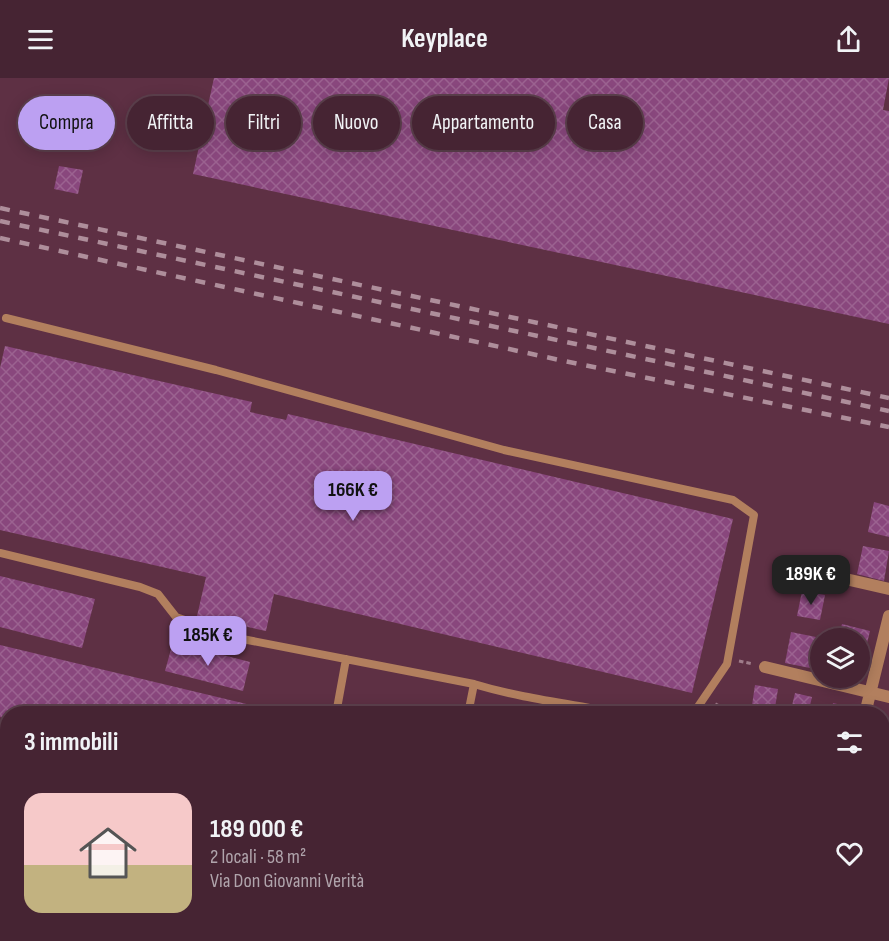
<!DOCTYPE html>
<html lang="it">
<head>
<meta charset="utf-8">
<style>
  body { margin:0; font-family:"Sofia Sans Condensed",sans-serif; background:#4d2c3b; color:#f1f3f6; height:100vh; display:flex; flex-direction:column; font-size:22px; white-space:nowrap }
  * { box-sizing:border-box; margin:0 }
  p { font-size:20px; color:#b0a4ac }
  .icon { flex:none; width:33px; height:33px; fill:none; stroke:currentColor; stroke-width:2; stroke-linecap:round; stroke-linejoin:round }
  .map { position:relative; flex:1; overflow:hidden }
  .sheet { position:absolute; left:0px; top:628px; width:890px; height:236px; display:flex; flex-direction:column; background:#462433; border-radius:24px 24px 0 0; box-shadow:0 3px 15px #0003,0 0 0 2px #5e414e }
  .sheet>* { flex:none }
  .hud { position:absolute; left:18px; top:18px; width:854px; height:54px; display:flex; gap:12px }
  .controls { position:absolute; left:810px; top:550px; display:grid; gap:12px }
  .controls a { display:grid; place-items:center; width:60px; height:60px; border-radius:50%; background:#462433; box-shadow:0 3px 15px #0003,0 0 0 2px #5e414e; font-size:30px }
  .price { position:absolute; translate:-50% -51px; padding:0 14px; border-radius:12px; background:#bca0f2; color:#111; font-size:20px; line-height:39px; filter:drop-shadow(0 2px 3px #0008) }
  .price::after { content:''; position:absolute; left:50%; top:36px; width:18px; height:14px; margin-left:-9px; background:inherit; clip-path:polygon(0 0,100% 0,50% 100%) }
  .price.selected { background:#222; color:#fff }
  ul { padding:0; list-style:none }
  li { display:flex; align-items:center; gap:18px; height:150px; padding:0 24px }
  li+li { border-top:2px solid #5e414e }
  li span { display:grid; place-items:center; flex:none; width:168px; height:120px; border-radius:18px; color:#555 }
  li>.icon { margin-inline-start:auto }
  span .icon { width:72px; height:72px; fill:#fffc; stroke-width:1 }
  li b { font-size:26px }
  h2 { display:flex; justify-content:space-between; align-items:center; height:72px; padding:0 24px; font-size:26px }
  .chip { padding:0 21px; border-radius:27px; background:#462433; box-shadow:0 3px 15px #0003,0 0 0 2px #5e414e; font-size:21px; line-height:54px }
  .chip.selected { background:#bca0f2; color:#111 }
  header { display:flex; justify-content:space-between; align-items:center; height:78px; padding:0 24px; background:#462433; font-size:27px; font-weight:700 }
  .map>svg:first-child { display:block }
</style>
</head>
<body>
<header><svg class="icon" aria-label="menu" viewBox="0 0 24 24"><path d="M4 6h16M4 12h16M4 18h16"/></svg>Keyplace<svg class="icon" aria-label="share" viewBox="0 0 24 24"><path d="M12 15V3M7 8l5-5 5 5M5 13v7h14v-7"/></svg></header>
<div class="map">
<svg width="889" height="863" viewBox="0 0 889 863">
  <defs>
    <pattern id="building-cross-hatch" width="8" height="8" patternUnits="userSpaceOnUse" patternTransform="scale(1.5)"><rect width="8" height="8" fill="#89477d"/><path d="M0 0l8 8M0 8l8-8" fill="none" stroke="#9b6290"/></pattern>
  </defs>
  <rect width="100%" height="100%" fill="#5e3044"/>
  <path fill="url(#building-cross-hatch)" d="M214,0h675l-6,32 6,1v213l-696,-150z
    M59,88l24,4 -5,24 -24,-5z
    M5,268l247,56 -2,10 36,8 2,-6 445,105 -41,174 -418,-99 -8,37 -69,-15 9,-39 -206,-47v-162z
    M874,424l15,4v31l-21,-5z
    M863,468l26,5 -5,30 -27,-7z
    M0,498l95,23 -13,49 -82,-21z
    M802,513l23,4 -5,25 -23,-4z
    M842,546l28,7 -10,41v-33h-22z
    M791,554l25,5 -6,31 -25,-5z
    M173,564l77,20 -7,29 -78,-20z
    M0,567l284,68 -1,1h-275v5l-8,-2z
    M844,600h15l-1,6 -14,-3z
    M755,607l23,4 -4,25 -23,-2z
    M795,615l17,4 -4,17h-18z
    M833,625l17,4 -1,7h-18z
    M885,648l4,1v30l-6,-2z
    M882,719l7,2v29l-7,-1z
    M0,823l8,2v31h35l-1,7h-42z
    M65,856h25l-2,7h-25z
    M111,856h29l-1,7h-29z
    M623,856h36l-1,7h-34z
    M700,856h45l-2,7h-40l1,-4z
    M828,856h30l-2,7h-30z
    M228,859l23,2v2h-25z"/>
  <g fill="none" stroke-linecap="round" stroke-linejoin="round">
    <path stroke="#9f7c8a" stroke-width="3" stroke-dasharray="4.5 3" stroke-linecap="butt" d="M739,583l14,3
      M712,636l6,-12
      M499,856l26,7
      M610,863l3,-7"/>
    <path stroke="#b27f5e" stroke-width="8" d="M6,240l210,52 288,80 229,50 21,15 -27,149 -34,50
      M0,475l140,34 18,7 18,23 61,21 237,46
      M336,636l10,-55
      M468,636l6,-30c49,15 100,20 150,30"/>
    <path stroke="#b27f5e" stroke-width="12" d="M806,492l83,19
      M765,589l124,30
      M865,636l24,-98
      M882,826l7,2
      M59,863l2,-7
      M810,863l2,-7"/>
    <path stroke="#b27f5e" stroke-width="12" d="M0,751l8,2
      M424,856l27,7"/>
    <path stroke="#ae8e9b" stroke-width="4.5" stroke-dasharray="10 10" stroke-linecap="butt" d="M0,130l889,190
      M0,143l889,190
      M0,160l564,123 325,66"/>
  </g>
</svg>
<div class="controls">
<a><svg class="icon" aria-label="layers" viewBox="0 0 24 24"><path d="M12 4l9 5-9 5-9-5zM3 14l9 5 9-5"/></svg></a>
</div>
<b class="price" style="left:353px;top:444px">166K €</b>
<b class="price selected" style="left:811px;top:528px">189K €</b>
<b class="price" style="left:208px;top:589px">185K €</b>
<div class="hud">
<a class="chip selected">Compra</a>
<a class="chip">Affitta</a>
<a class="chip">Filtri</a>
<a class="chip">Nuovo</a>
<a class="chip">Appartamento</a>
<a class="chip">Casa</a>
</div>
<section class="sheet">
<h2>3 immobili<svg class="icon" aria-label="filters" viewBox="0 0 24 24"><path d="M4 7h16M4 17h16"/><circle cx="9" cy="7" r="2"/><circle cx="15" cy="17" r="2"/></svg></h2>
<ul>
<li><span style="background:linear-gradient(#f6c9c9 60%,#c2b280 0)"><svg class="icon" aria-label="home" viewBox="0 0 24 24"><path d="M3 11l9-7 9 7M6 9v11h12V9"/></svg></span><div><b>189 000 €</b><p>2 locali · 58 m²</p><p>Via Don Giovanni Verità</p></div><svg class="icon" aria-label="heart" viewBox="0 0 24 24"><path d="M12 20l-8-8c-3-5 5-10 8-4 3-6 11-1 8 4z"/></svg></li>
</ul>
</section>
</div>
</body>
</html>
